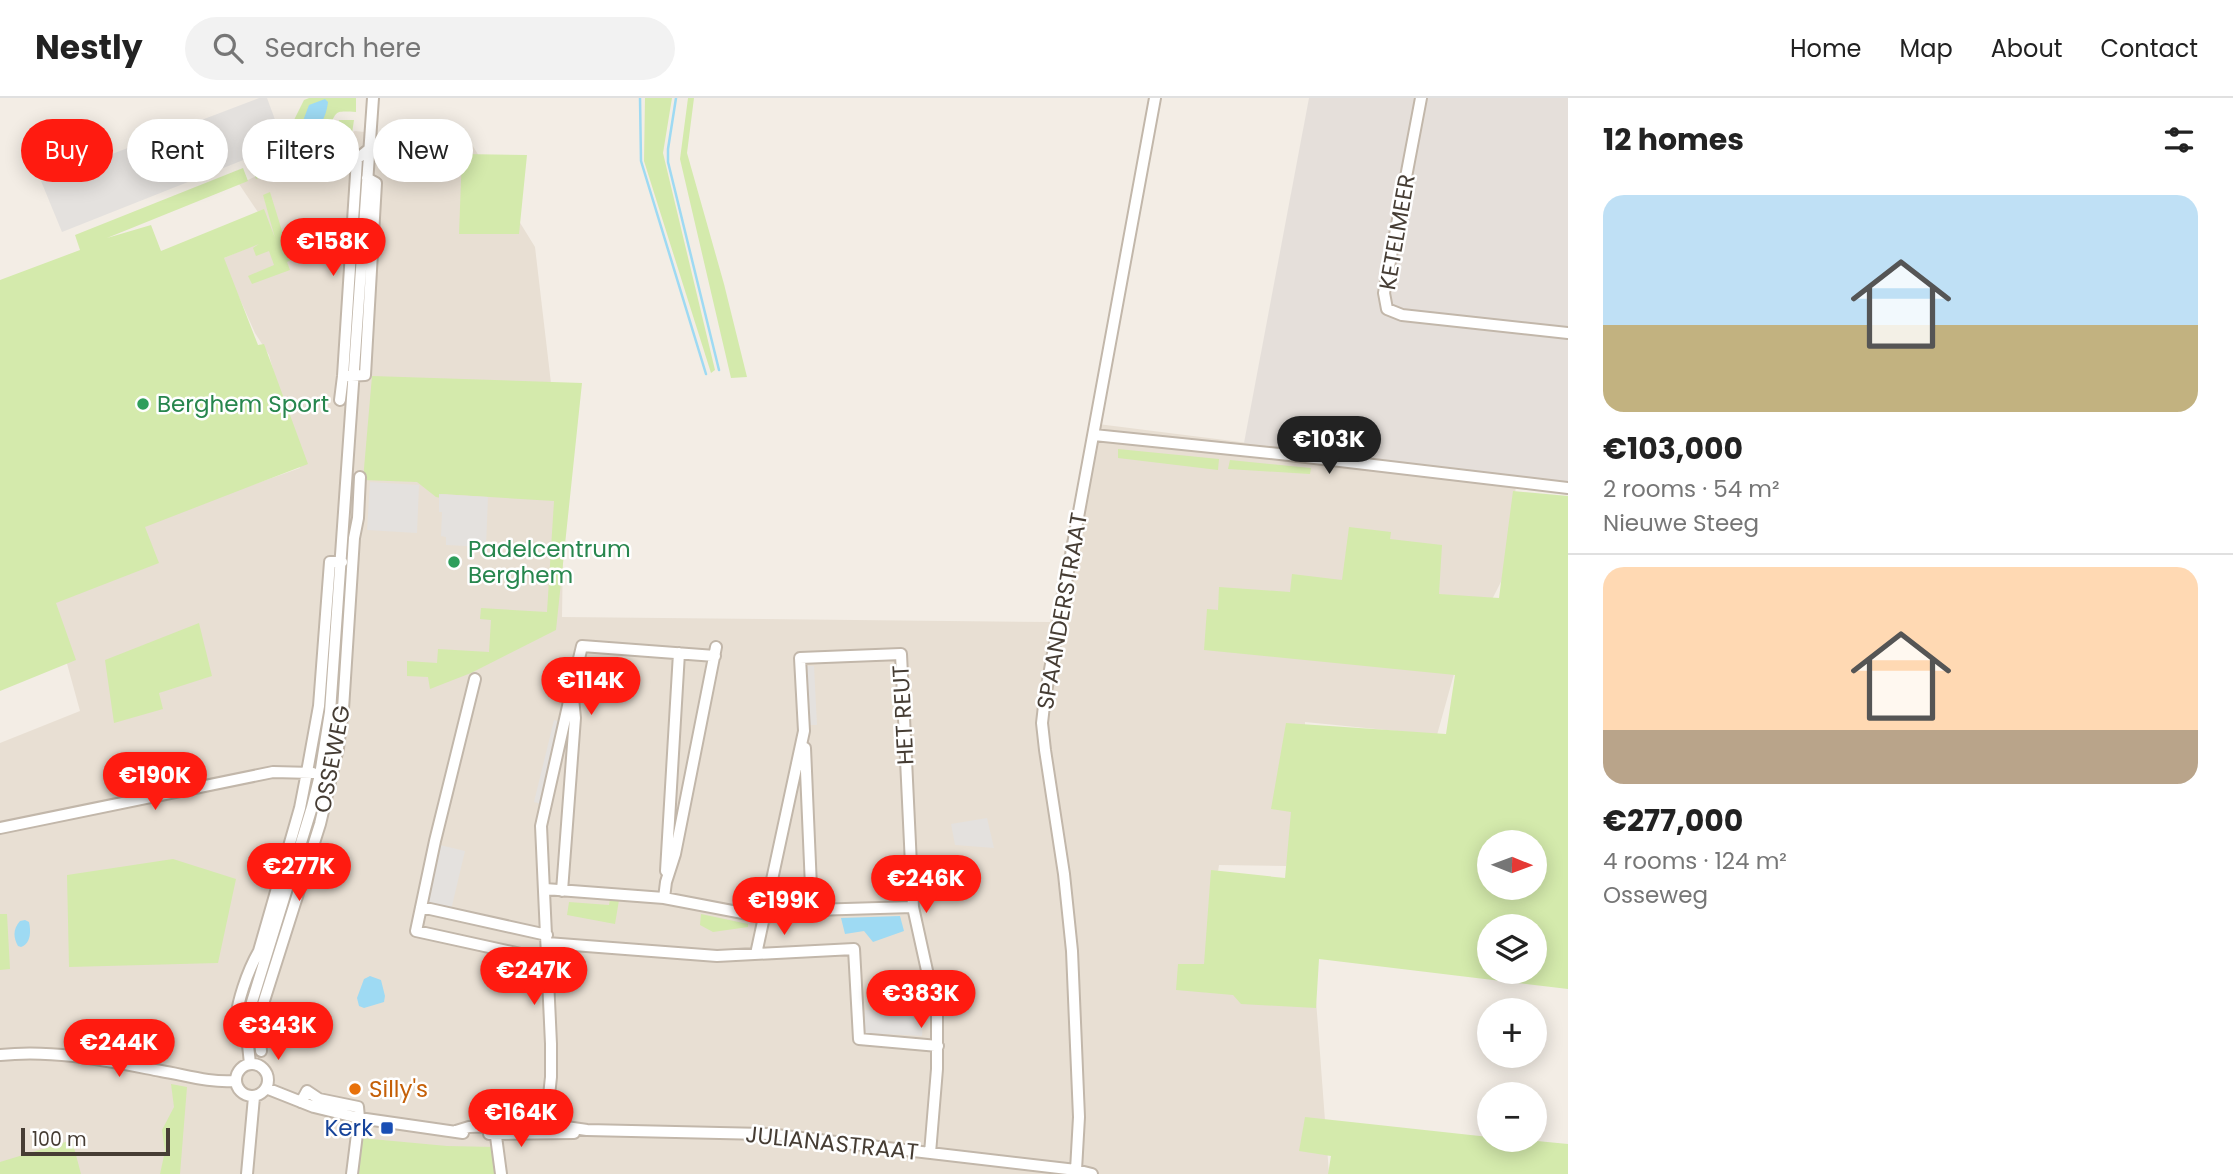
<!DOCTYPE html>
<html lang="en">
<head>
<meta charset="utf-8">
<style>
  body { margin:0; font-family:Poppins,sans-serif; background:#f2f2f2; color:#222; height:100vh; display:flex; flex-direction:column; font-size:26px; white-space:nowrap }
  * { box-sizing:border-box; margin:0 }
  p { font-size:23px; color:#767676 }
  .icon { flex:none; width:38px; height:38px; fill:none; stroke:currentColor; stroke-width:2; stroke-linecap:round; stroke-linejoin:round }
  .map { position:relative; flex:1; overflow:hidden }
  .drawer { display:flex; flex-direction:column; background:#fff; width:665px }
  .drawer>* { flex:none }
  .hud { position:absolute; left:21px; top:21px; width:665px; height:63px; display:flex; gap:14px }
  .needle { width:46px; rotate:91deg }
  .tools { position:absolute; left:1477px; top:732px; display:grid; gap:14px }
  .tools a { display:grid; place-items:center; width:70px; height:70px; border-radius:50%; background:#fff; box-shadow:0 4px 18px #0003; font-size:35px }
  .scale { position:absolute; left:21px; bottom:18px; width:149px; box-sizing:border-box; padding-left:7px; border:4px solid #463d34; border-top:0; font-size:19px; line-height:24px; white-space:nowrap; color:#463d34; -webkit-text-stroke:5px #fff; paint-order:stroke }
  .price { position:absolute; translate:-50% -60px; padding:0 16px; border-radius:24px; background:#ff1b10; color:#fff; font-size:23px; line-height:46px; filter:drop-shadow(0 2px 4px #0008) }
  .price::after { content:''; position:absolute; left:50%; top:42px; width:21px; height:16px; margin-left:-10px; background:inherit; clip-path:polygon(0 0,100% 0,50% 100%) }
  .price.selected { background:#222; color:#fff }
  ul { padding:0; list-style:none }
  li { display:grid; align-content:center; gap:14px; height:371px; padding:0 35px }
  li+li { border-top:2px solid #e0e0e0 }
  li span { display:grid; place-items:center; height:217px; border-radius:21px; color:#555 }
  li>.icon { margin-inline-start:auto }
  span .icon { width:126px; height:126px; fill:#fffc; stroke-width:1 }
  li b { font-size:30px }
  h2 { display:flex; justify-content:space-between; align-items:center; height:84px; padding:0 35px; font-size:30px }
  .tag { padding:0 24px; border-radius:32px; background:#fff; box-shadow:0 4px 18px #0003; font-size:24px; line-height:63px }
  .tag.selected { background:#ff1b10; color:#fff }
  header { display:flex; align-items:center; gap:42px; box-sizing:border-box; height:98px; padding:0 35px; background:#fff; border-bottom:2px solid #e0e0e0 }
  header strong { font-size:33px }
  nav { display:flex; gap:38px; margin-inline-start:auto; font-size:24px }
  .search { width:490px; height:63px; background:#f2f2f2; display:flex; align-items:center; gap:18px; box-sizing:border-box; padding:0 24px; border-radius:38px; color:#767676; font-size:26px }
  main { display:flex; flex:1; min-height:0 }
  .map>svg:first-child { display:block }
</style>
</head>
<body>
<header>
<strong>Nestly</strong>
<div class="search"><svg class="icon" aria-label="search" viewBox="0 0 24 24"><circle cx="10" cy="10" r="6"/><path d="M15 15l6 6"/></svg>Search here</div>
<nav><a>Home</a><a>Map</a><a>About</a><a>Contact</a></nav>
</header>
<main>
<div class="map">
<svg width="1568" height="1076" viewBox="0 0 1568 1076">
  <rect width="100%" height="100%" fill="#f3ede5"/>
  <path fill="#e8dfd3" d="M355,33l116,12 64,104 29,247 -2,123 488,5 40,-199 427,54 -11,95 -52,102 -17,61 -132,-13 -2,82 -17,62 -67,-1 -18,122 115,13 13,174h-1329v-431l80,-32 -31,-113 84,-71 167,-59 -31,-113 -14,-22 -33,-74 52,-23 -35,-52z"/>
  <path fill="#e5dfda" d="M1309,0h259v386l-324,-41z"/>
  <path fill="#d4eaac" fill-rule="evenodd" d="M309,0h47v14c-21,-1 -19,-2 -27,16l-45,16 -2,-6 5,-4 17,-34z
    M645,0h27l-9,55 52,217 -4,3 -67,-212z
    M688,0h6l-7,55 37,131 23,93 -16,1 -51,-219z
    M339,22h15l-3,20 -95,39 -5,-14 75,-29 10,-6z
    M462,56l65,1 -8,79h-60z
    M243,70l5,13 -141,57 44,-13 10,26 103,-42 11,29 -12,-43 7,-3 21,68 -4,2 3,8 -38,14 -4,-8 26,-11 -5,-14 -13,5 -3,-8 6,-4 -35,14 34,87 6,-1 44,120 -163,63 14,36 -103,40 20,57 -76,31v-411l80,-30 -5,-15z
    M372,278l210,7 -26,247 -85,43 -41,16 -2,-12 -21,-1v-15l30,2 1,-14 51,3 2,-32 -11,-1 1,-11 66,4 7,-111 -113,-7v4l-5,-1 -19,-15 -54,-2z
    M1118,351l101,10 -1,11 -100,-12z
    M1230,362l81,8 -1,6 -82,-5z
    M1513,393l55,5v493l-249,-30 -3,49 -75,-4 -8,-9 -57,-5 2,-26h26l7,-94 74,8 6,-66 -20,-3 15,-86 160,11 9,-59 -251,-25 3,-41 11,1 1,-23 71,5 2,-18 50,6 7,-53 42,5 -1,7 52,6 -3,49 60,4zM1489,744h46v45h-46zM1489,828h46v45h-46z
    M199,525l13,53 -53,17 4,16 -49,14 -9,-63z
    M173,761l63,20 -18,84 -149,4 -2,-92z
    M610,801l9,1 -4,24 -48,-9 2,-13 40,3z
    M0,816h7l3,55 -10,1z
    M701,816l47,10v3l-35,5 -13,-7z
    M171,986l16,3 -7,87h-20l5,-23 -3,-21 12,-23z
    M1305,1019l184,20v2h27l52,5v30h-240l3,-18 -32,-5z
    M361,1040l86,8 49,1 4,27h-143z
    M72,1042l9,34h-81v-12z"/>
  <path fill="#e4e1de" d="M259,0h8l17,46 -222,88 -21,-51z
    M370,384l49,3 -2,48 -50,-3z
    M439,396l49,3 -2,50 -40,-2v-8l-5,-1 1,-24h-3z
    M804,568h10l3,59h-10z
    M554,622l7,2 -20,82 -7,-2z
    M987,720l7,30 -39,-3 -4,-21z
    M440,747l25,6 -14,59 -24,-6z
    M865,912l48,3v6l10,1 -1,16 -58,-3z
    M267,921l20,7 -6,21 -16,-3z"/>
  <path fill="#9edaf3" d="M325,1l3,3c-2,16 -8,29 -26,29l-1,-5 8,-21z
    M900,818l4,15 -31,11 -9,-11 -19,3 -4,-16z
    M25,822l4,2c2,9 2,22 -8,25l-3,-1c-5,-9 -5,-17 2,-25z
    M370,878l11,4 4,16 -1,6 -20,6 -5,-2 -2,-8 7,-19z"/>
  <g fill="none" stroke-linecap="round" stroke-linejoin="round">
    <path stroke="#9edaf3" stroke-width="2.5" d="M640,0l1,63 65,213
      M676,0l-8,51v13l51,208"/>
    <g stroke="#c2b7aa" stroke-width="14">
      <path id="minor" d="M1421,0l-37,195 3,16 15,6 166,18
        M347,278l18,-1 11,-192 -9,-5
        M340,302l3,-24 14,-217 11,-9
        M1094,337l195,20 279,33
        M475,581l-40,162 -19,90 132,29
        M805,650l7,162
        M0,730l273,-56 40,1
        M666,773l13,-218
        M545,791l119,9 100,19 48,-7 101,-3 -12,-253 -101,4 4,73 -40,186 -8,37
        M562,793l13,-173 -3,-30 10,-42 133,10
        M664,800l2,-16 9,-28 41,-207
        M421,809l126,28
        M913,809l24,109v53l-7,84
        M547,845l170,13 137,-7 5,90 79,7
        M247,937l-12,-9c2,-24 12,-54 24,-75l41,-143 7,-36 12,-66 11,-144h12
        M261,953l-2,-20 4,-27 57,-180 18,-76 5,-39 11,-171 4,-20 2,-41
        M0,957c54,-6 108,6 161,16 24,4 49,12 74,10
        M236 982a16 16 0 1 1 32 0a16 16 0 1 1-32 0Z
        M250,966l-3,-29 5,-33 60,-195 8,-32 10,-63 43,-614
        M266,990l48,19 45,11 104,15
        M301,1004l6,-11 12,8 39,8 1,11 -7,56
        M495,1031l6,45
        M456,1033l13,-4 76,-3 42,6 181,4 308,36 16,4
        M545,1035l6,-56v-33l-10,-218 31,-138
        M489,1036l85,-1
        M1076,1072l3,-53 -7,-166 -8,-77 -19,-124 -3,-27 3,-26 110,-599
        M247,1076l7,-77"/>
    </g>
    <use href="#minor" stroke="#fff" stroke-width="10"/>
  </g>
  <g fill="#2e9e5b" stroke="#fff" stroke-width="2.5">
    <circle cx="143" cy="306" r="7"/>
    <circle cx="454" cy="464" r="7"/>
  </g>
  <circle fill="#e8710a" stroke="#fff" stroke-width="2.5" cx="355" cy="991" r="7"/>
  <rect fill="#1a4fb4" stroke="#fff" stroke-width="2.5" x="380" y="1023" width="14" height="14" rx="3.5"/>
  <g text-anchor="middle" stroke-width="5" stroke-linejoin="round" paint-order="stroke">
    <g font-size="23" fill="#463d34" stroke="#fff">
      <text transform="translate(1397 134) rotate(-80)" y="8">KETELMEER</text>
      <text transform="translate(1062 513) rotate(-80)" y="8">SPAANDERSTRAAT</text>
      <text transform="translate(903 617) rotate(-93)" y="8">HET REUT</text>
      <text transform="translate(332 661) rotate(-79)" y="8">OSSEWEG</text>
      <text transform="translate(832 1045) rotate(6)" y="8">JULIANASTRAAT</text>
    </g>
    <g font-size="23" fill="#27864d" stroke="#fff" text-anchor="start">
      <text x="157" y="314">Berghem Sport</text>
      <text x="468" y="459">Padelcentrum<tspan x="468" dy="26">Berghem</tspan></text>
    </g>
    <g font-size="23" fill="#c56008" stroke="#fff" text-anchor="start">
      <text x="369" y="999">Silly's</text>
    </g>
    <g font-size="23" fill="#164399" stroke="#fff" text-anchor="end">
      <text x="373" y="1038">Kerk</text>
    </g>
  </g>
</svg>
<div class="tools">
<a><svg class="needle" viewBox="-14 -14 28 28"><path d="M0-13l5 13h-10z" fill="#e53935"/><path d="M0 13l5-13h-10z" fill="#767676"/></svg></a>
<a><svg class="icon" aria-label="layers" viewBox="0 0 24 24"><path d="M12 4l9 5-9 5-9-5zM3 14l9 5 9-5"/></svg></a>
<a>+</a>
<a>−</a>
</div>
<div class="scale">100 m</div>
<b class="price" style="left:333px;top:180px">€158K</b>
<b class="price selected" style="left:1329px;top:378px">€103K</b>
<b class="price" style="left:591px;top:619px">€114K</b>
<b class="price" style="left:155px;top:714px">€190K</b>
<b class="price" style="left:299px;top:805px">€277K</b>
<b class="price" style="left:926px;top:817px">€246K</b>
<b class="price" style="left:784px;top:839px">€199K</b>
<b class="price" style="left:534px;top:909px">€247K</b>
<b class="price" style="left:921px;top:932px">€383K</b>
<b class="price" style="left:278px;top:964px">€343K</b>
<b class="price" style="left:119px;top:981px">€244K</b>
<b class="price" style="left:521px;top:1051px">€164K</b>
<div class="hud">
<a class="tag selected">Buy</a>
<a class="tag">Rent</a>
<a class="tag">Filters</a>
<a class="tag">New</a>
</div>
</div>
<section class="drawer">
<h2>12 homes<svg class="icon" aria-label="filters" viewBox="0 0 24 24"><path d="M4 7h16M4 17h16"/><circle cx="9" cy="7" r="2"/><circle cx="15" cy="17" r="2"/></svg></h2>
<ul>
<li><span style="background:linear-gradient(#bfe0f5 60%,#c2b280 0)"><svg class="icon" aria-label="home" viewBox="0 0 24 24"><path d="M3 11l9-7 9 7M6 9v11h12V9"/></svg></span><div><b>€103,000</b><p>2 rooms · 54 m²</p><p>Nieuwe Steeg</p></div></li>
<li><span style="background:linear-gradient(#ffd9b3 75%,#b9a48a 0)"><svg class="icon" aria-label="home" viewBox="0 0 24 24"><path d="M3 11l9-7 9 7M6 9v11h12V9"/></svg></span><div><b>€277,000</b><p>4 rooms · 124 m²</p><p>Osseweg</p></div></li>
</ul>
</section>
</main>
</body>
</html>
